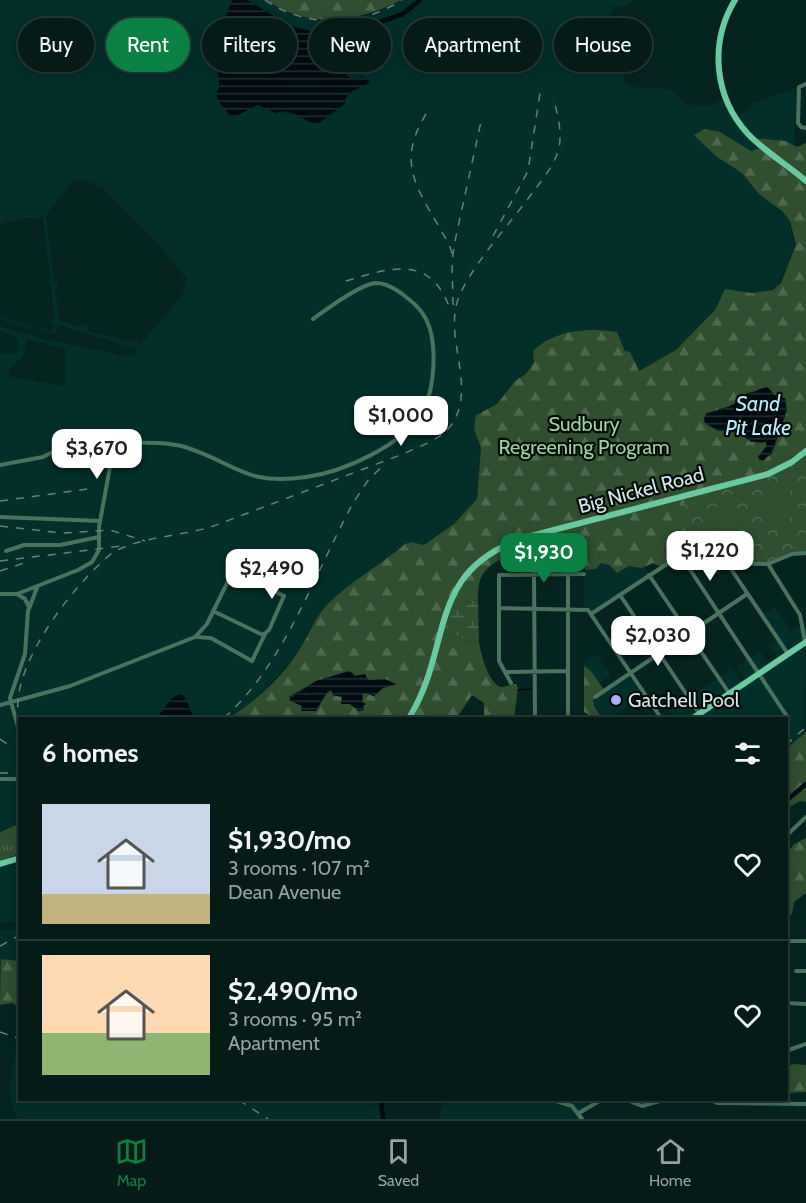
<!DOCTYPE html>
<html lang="en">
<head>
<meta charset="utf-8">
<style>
  body { margin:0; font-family:Cabin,sans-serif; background:#122825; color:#f1f3f6; height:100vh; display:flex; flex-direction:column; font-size:22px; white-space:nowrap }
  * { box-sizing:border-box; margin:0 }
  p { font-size:20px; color:#97a1a2 }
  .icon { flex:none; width:33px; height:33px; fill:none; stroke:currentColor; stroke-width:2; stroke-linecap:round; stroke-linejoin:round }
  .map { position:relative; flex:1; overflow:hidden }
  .panel { position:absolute; left:18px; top:717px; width:770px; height:384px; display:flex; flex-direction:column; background:#041b18; border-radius:0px; box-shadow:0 3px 15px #0003,0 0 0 2px #253937 }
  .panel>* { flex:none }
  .guide { position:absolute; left:18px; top:18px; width:771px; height:54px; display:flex; gap:12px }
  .price { position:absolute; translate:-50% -51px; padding:0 14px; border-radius:12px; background:#fff; color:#222; font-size:20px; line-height:39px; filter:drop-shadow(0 2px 3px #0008) }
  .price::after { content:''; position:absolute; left:50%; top:36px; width:18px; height:14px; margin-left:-9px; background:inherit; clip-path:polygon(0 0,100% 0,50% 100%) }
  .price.active { background:#0b8043; color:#fff }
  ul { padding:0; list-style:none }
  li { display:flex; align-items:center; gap:18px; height:150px; padding:0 24px }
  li+li { border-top:2px solid #253937 }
  li span { display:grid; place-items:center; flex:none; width:168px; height:120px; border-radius:0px; color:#555 }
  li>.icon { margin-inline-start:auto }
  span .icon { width:72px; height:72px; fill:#fffc; stroke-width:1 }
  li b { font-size:26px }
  h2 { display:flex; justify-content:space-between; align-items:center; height:72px; padding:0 24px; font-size:26px }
  .chip { padding:0 21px; border-radius:27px; background:#041b18; box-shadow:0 3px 15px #0003,0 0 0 2px #253937; font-size:21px; line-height:54px }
  .chip.active { background:#0b8043; color:#fff }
  .tabs { display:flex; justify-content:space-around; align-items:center; height:84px; border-top:2px solid #253937; background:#041b18; font-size:16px; color:#97a1a2 }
  .tabs a { display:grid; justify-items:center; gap:3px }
  .tabs .active { color:#0b8043 }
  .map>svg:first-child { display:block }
</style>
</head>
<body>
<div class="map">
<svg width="806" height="1119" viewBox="0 0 806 1119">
  <defs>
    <pattern id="grass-tufts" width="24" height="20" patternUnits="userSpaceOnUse" patternTransform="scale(1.5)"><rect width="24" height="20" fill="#2f4f2f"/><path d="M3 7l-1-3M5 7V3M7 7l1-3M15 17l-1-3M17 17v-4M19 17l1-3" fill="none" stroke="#4c684d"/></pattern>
    <pattern id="forest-firs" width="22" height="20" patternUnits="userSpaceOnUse" patternTransform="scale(1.5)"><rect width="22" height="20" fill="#2f4f2f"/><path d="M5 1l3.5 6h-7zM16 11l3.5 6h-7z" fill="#4c684d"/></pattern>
    <pattern id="wetland-marsh" width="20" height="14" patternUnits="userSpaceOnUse" patternTransform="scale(1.5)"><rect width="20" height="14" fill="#2f4f2f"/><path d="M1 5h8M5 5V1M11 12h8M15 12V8" fill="none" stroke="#4c684d"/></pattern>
    <pattern id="park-crowns" width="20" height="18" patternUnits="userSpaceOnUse" patternTransform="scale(1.5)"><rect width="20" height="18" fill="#2f4f2f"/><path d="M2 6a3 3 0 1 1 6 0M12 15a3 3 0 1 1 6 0" fill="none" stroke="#4c684d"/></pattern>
    <pattern id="water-rules" width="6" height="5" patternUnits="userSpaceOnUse" patternTransform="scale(1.5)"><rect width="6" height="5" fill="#000b11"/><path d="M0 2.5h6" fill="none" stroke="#242f34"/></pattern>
  </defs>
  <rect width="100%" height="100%" fill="#052420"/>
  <path fill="#022f2a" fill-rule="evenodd" d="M0,0h232l-9,25 3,6 6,3 3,12 -4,11 -14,11 3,8 -1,12 -3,5 2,8 14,16 26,-13 20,8 17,2 21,11 28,-21 1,-4 18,-24 -8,5 -8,-6 -3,-3 1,-16 -6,-8 24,2 -3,-6 -5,-7 -18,7 -13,-17 -11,5 -12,-2 -54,-30h19l19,11 22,7 27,3 41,-7 26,-14h233l-7,6 -12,1 -4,9 2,30 13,38 7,3 37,2 16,15 8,1h17l16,-6 10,20 16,-16 45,-16 -4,58 -22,-6 -9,8 -12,4 -56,-16 22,22 25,16 46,45 8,32 -19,37 -17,6 -35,-4 -9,21 -40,40 -37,21 -21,-35h-58l-12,3 -22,35 -16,12 -13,18 -19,8 -4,17 7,19 -4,51 -10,14 -43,32 -13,-3 -6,3 -70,53 -17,18 -17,32 -13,17 -38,40 -21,13h-209l-1,106 -19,8v-479h16l3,-5 -1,-9 -18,-8v-5l43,13 83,17 8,-2 2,-5 -77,-24 -3,8h-5l-51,-14v-2l50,14 4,-6 -5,-4 6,-2 -12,-101h-16l-27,6zM74,180l12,1 17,7 39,39 45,51 -3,15 -43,51 -9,-5 -5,2 -39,-10 -1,-9 -8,5 -19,-7 -5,-29 4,-6 -5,-3 -8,-67zM27,339l38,10 1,26 -3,11 -55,-10 1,-6 14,-13z
    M601,563l8,2 5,6h7l8,-5 16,1 5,7 -59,40 -7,-6v-34l1,-4 11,-1z
    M775,607l16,24 15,-9 -2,112 -18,15v-31h-112l-5,-7 63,-42 11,15 4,-3 -11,-15 24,-15 10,15 9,-6 -10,-15 9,-6 -16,-24z
    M596,654l15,21 -12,8 -15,-17v-6z
    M630,673l13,19 -15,10 2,3 -11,8 -8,5h-9l-8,-12 -1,-7z
    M19,858v63l-19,2v-58z
    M19,929v32l-18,-2 -1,-29z
    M19,1048l1,52h361l2,19h-367l-7,-25 6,-43z
    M445,1100h141v9l-7,4 3,6h-144z"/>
  <path fill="url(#grass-tufts)" d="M19,824v30l-19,7v-29z"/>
  <path fill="url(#forest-firs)" fill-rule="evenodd" d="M266,0h135c-44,23 -92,29 -135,0z
    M705,129l15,3 31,19 12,-4 -10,-9 33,3 11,6 9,-4v308l-121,83 -16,5 -6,8 6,15 -8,5 -8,-4 -11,5 -13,-2 -12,7 -8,-8 -8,-2 -5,6 -11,1 -1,-9h-4l-4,-5h-9l-1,-5 -4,-1 -6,4h-53v4c-21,11 -25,19 -25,42l-10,2 -14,-8 -15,40 22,3 6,6 12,-2c1,11 10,45 23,46 4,0 9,-3 14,-3l2,4 -4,30h-30v-15l-12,-8 -14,21 -19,2h-210c27,-17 56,-43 72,-71 9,-13 13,-28 24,-40 23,-25 55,-41 80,-63l6,-2 13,3 31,-22 22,-24 4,-51 -7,-19 2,-14 21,-11 18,-23 11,-7 8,-12 -1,-11c20,-21 57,-24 84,-19l8,19 5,1 9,19 37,-21 39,-40 10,-21 27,4 21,-3 8,-7 15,-38 -6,-24 -8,-10 -23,-17 -17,-21 -25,-16 -23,-22zM769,388l5,7 11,4 2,12 -15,43 -12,7 -2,-4 8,-10v-6l-15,1 -16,-12 -17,1 -13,-8 -1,-5 3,-5 32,-10 8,-10zM349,671l6,5 10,-2 3,6c10,1 17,1 28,4l-13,4 -9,8 -9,-3 -4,1 3,15 -14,-5h-8v-7l-9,-2 -2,-5 -4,3 -11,18h-15l1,-5 -11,-5 -2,-4 27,-16z
    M584,666l6,4 15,21 -12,8 1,7 8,12h-8l-10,-6z
    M806,732v70l-6,-1 -14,8v-60z
    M806,838v55l-12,9 -2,12 -5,3 -1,-62 8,-11z
    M1,948v11l18,2v47l-6,-5 -13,2z
    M793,1064l13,1v27l-18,1 -2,-26z"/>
  <path fill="url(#wetland-marsh)" d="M454,593l14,9 10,-2 1,41 -12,2 -6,-6 -22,-3z"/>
  <path fill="url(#park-crowns)" d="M806,451v102l-14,1 -20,9 -103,-1 -6,-15 9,-10 13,-3 -1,-39 84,-21z"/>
  <path fill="#2f4f2f" d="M764,489l26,1 -1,40 -27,-1z
    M729,499l18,23c-16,12 -31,8 -43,-7z"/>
  <path fill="url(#water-rules)" d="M232,0h15l43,26 21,5 28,38 16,12 8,-5 7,6c-10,8 -25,7 -25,22l-29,21 -21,-11 -11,-3 -9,2 -17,-8 -26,13 -14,-17 -2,-8c7,-9 0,-19 2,-29l13,-7 4,-12 -3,-11 -9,-9z
    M767,387l7,8 11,3c4,12 -12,57 -22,63l-5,-4 8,-10v-5c-14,3 -19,-6 -30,-11 -9,-5 -14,3 -31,-8l-1,-5 3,-5c24,-1 38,-21 60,-26z
    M350,671l5,5 10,-2 3,6 17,-1 11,5 -13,4 -9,8 -11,-3 -1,9 4,2 -3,2 1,4 -5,1 -9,-7h-9l1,-7 -9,-2 -2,-5 -5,3 -10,18h-15l1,-5 -13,-6 27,-19z
    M181,693c7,6 8,18 14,25h-38l14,-19z"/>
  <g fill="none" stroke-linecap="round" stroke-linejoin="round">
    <path stroke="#000b11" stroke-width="1.5" d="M518,690l13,-1"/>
    <path stroke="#000b11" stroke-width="4.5" d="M356,38l15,-7 3,-7 29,-10 17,-14
      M786,801l20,-17
      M381,1100l2,19"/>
    <path stroke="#48735f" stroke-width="4" d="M806,84l-7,3 -1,36 3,4 5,1
      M109,447l8,-4c22,0 47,-2 68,4 51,16 59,39 121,30 37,-5 96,-31 116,-65 13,-22 16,-70 4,-93 -6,-12 -15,-18 -25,-26 -7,-5 -16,-10 -25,-10 -16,1 -49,26 -63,36
      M0,465l43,-8 31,-16 28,1 7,5 3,9 -13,71v23l-7,12 -14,8 -61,24h-17
      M0,517l100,4
      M6,551l18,-6h36l39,-8
      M685,562l103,156
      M727,563l61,91
      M768,564l32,51 5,27
      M534,573l1,145
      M649,575l80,118
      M17,594l8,5 4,8
      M620,595l79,118
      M499,608l89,2 73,108
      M591,614l79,-52 98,2 24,-10 14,-1
      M197,637l14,1 41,23 13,-27
      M506,672l62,-1
      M511,683l-12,-22v-86l85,-1
      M595,697l152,-103
      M0,705l70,-19 125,-49 12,-13 24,-49 4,-4 49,25 -15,34 -6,5 -50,-24
      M568,718v-144
      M20,734l-10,-36 15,-44 3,-43 9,-23
      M0,779h20
      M786,836l20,-19
      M786,941h20
      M796,971h10
      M786,1003l20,1
      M786,1051l20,-7
      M553,1100l19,6 10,13
      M627,1100l15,6 21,-6
      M711,1100l6,3 89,1
      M579,1113l22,-13"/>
    <path stroke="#6ac9a0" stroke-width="6" d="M735,0c-26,43 -21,97 13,134 17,18 40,31 58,47
      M409,718c45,-72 15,-148 118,-181l241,-63 24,-12 14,-11
      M693,718l113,-76
      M0,864l20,-6"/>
    <path stroke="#677f7b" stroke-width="1.5" stroke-dasharray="8 8" stroke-linecap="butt" d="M265,0c40,28 95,27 137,0
      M426,114c-28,46 -12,70 12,111 5,10 12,18 14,29
      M493,236l35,-65 12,-78
      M346,281c44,-13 84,-28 104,28
      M453,305l-1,-44 3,-20 27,-124
      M0,501l88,-12
      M0,526l62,7 48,-3 35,11
      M0,561l122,-15
      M0,571l24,-8
      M224,718c61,-55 90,-143 129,-215l16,-24 16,-15
      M20,723c-16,-51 54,-139 92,-170 31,-18 73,-16 107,-29l184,-70c19,-9 42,-15 52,-35 20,-40 -14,-86 6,-127 18,-36 49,-68 72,-100 10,-13 22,-28 26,-44 3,-16 -1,-34 -6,-50
      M0,739l10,7
      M786,745l20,-18
      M0,773h20
      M0,946l20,-11
      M0,1032l20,7
      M239,1100l29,19"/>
  </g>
  <circle fill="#adaffb" stroke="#020b09" stroke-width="2" cx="616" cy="700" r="6"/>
  <g text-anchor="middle" stroke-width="4.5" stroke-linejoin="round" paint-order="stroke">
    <g font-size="20" fill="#9cd49b" stroke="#020b09">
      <text x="584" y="431">Sudbury<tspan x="584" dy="23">Regreening Program</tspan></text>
    </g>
    <g font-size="20" fill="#d7e8e4" stroke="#020b09">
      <text transform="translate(641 490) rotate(-15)" y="7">Big Nickel Road</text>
    </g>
    <g font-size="20" fill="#d7e8e4" stroke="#020b09" text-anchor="start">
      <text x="628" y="707">Gatchell Pool</text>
    </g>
    <g font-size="21" font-style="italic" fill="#b8ebfe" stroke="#020b09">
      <text x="758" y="411">Sand<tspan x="758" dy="24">Pit Lake</tspan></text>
    </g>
  </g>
</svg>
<b class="price" style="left:401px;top:447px">$1,000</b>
<b class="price" style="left:97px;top:480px">$3,670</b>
<b class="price" style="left:710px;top:582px">$1,220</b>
<b class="price active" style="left:544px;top:584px">$1,930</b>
<b class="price" style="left:272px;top:600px">$2,490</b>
<b class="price" style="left:658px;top:667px">$2,030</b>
<div class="guide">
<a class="chip">Buy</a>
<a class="chip active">Rent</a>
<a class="chip">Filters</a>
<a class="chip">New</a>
<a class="chip">Apartment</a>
<a class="chip">House</a>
</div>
<section class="panel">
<h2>6 homes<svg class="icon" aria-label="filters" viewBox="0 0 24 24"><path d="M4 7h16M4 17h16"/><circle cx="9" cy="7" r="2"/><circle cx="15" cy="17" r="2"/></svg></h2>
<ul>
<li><span style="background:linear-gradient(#c9d6e8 75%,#c2b280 0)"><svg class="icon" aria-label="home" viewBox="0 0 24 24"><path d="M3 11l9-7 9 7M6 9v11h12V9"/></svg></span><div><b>$1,930/mo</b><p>3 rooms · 107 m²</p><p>Dean Avenue</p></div><svg class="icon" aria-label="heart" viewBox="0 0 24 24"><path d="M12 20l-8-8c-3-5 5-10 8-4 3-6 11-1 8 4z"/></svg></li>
<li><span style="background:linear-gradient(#ffd9b3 65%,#8fb573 0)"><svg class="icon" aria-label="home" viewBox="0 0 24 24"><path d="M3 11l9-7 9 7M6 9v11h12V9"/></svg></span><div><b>$2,490/mo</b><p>3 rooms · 95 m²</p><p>Apartment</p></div><svg class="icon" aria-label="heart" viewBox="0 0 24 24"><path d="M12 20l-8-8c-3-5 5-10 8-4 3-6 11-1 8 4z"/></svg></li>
</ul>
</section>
</div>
<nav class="tabs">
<a class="active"><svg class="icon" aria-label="map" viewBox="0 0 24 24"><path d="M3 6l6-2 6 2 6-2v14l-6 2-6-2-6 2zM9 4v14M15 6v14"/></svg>Map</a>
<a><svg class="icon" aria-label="saved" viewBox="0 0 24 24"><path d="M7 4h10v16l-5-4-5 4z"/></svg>Saved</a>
<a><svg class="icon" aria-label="home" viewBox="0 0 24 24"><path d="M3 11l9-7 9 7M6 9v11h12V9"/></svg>Home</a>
</nav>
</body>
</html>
